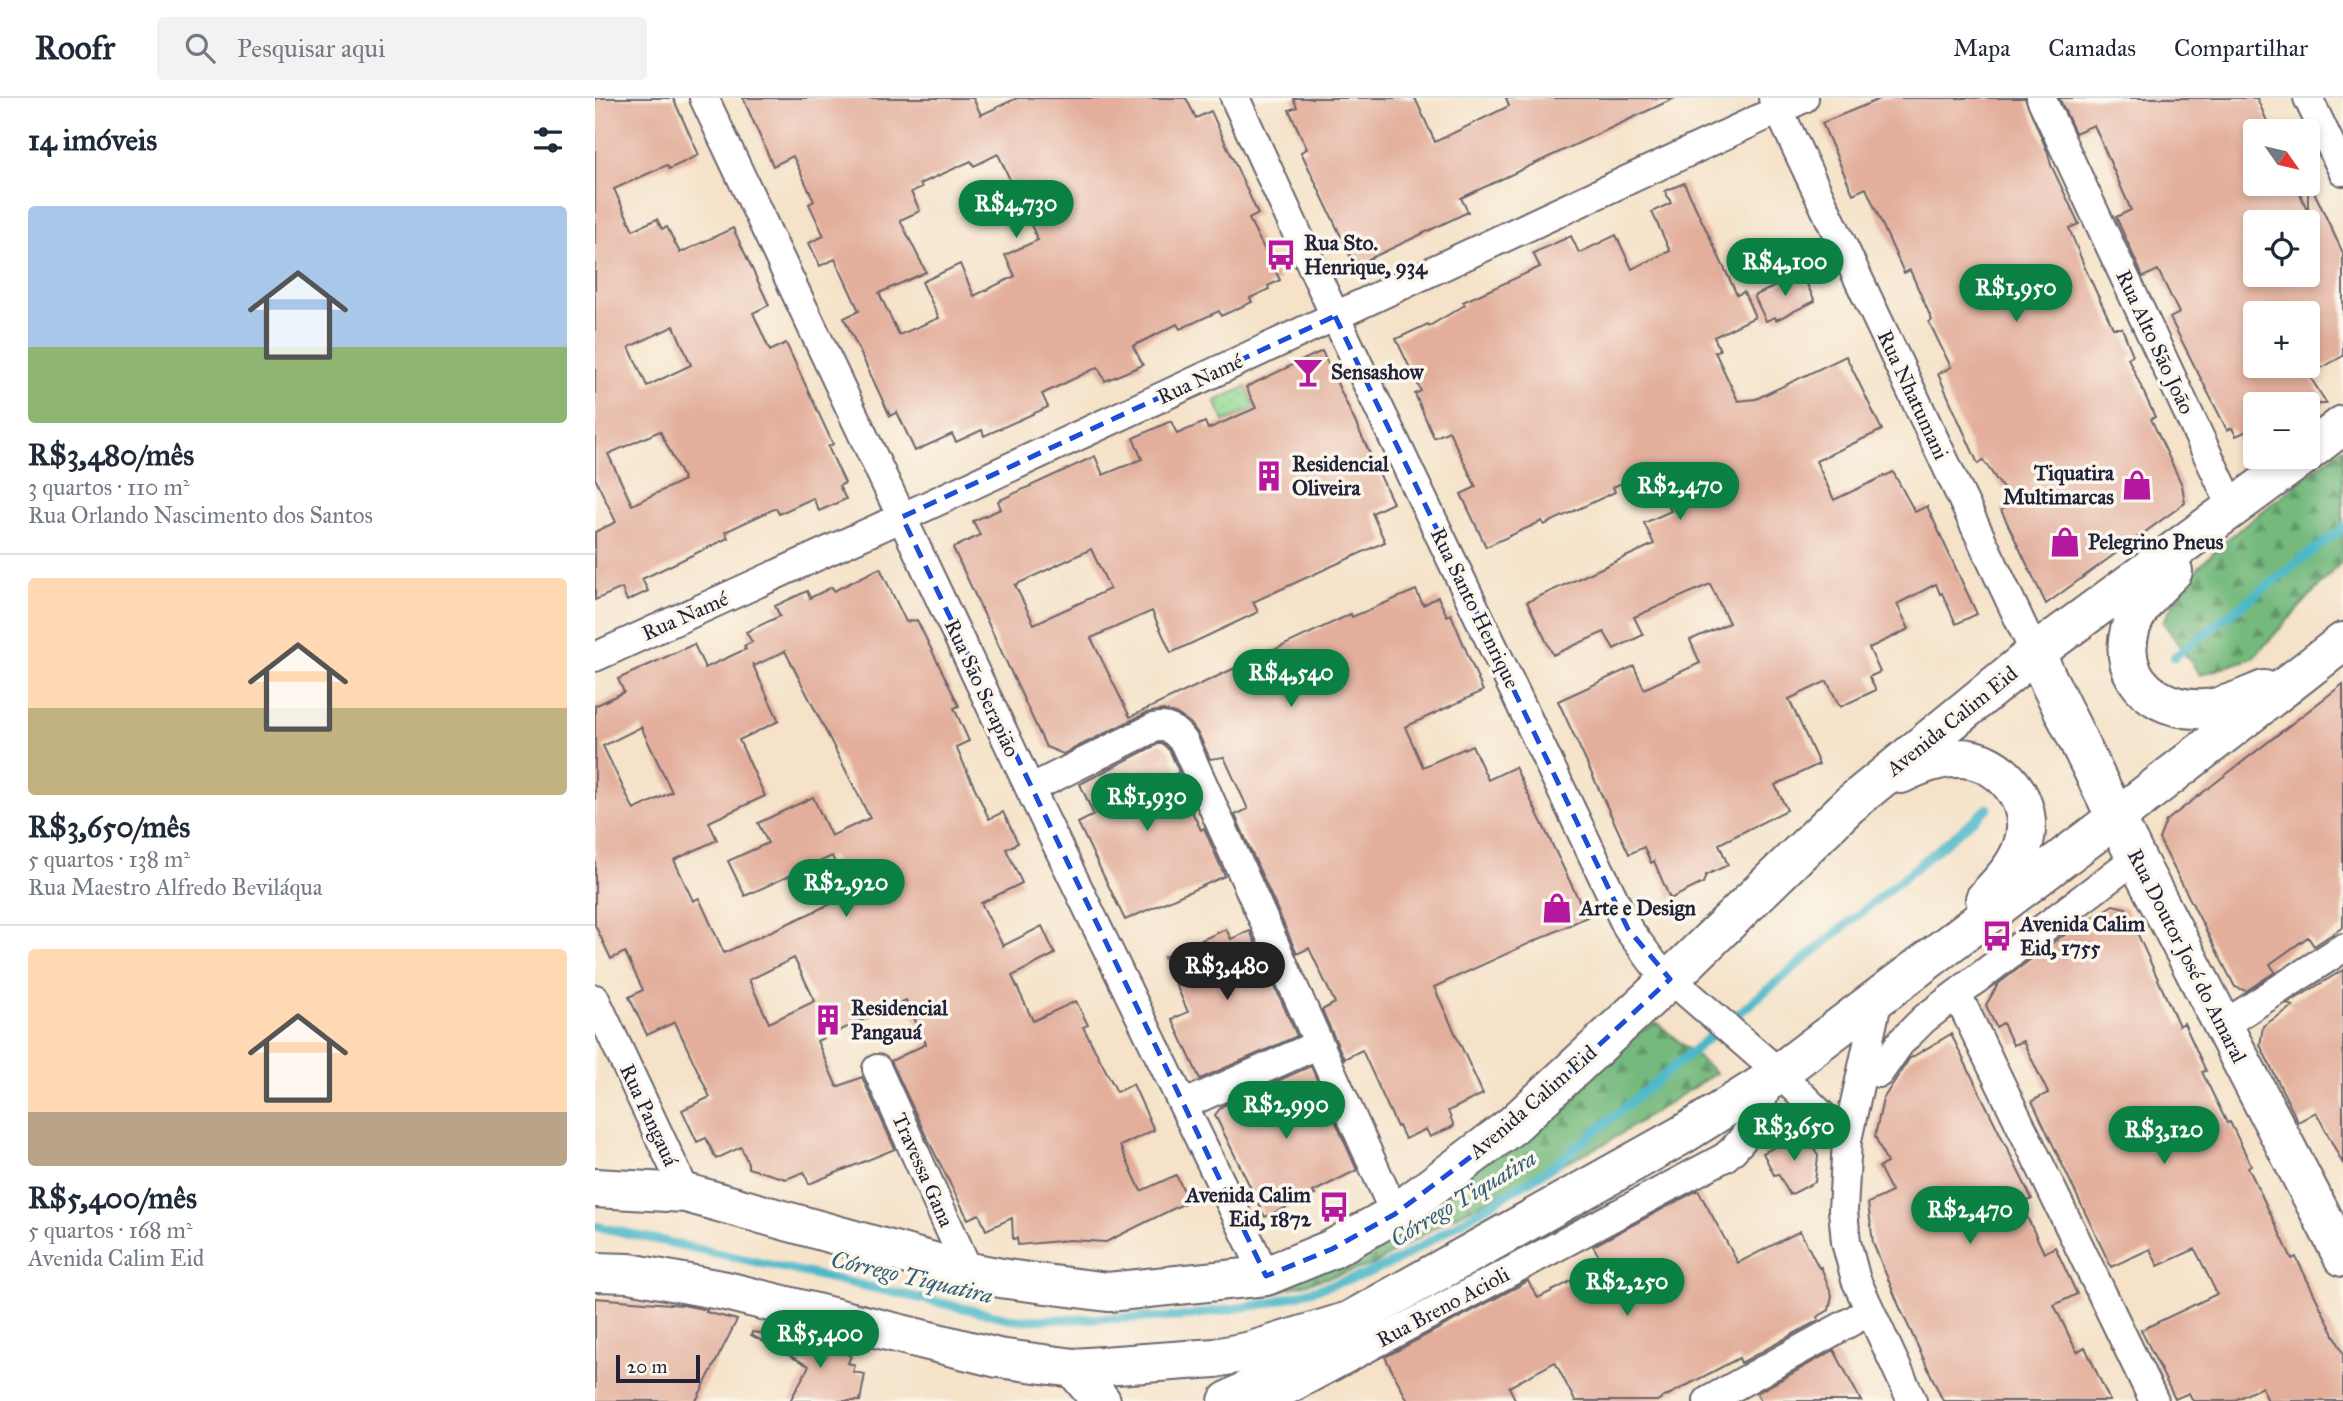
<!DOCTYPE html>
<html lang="pt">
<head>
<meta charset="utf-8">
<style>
  body { margin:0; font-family:"IM FELL Great Primer",serif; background:#f2f2f3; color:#1f2937; height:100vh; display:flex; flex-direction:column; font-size:26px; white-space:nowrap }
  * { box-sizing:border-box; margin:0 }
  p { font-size:23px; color:#747a83 }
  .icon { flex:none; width:38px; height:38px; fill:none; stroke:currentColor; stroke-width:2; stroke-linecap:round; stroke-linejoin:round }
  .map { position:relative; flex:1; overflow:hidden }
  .sheet { display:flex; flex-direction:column; background:#fff; width:595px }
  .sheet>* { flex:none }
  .needle { width:46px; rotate:124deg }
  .controls { position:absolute; left:1648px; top:21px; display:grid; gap:14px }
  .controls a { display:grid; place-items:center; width:77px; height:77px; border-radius:7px; background:#fff; box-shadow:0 4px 10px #0003; font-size:35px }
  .scale { position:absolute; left:21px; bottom:18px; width:84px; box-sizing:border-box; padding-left:7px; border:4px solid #22223b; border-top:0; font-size:19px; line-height:24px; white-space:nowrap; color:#22223b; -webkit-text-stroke:5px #fbf7ec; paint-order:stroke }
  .price { position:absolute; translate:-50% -60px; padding:0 16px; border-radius:24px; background:#0b8043; color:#fff; font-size:23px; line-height:46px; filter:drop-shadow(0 2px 4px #0008) }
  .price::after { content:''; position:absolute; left:50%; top:42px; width:21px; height:16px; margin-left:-10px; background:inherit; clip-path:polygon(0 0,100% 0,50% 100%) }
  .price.on { background:#222; color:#fff }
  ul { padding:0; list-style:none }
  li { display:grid; align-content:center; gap:14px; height:371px; padding:0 28px }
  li+li { border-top:2px solid #e0e1e3 }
  li span { display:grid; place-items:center; height:217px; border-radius:7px; color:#555 }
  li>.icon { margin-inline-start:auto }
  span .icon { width:126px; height:126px; fill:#fffc; stroke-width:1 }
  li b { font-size:30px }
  h2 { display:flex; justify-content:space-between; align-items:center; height:84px; padding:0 28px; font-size:30px }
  header { display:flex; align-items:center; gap:42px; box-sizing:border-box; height:98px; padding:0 35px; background:#fff; border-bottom:2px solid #e0e1e3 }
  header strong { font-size:33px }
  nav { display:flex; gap:38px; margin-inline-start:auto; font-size:24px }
  .search { width:490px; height:63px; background:#f2f2f3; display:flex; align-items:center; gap:18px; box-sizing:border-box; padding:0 24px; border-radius:7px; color:#747a83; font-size:26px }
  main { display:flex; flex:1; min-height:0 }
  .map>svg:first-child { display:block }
</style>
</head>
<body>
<header>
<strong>Roofr</strong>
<div class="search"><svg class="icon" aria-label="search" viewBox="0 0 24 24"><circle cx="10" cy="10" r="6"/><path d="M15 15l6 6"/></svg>Pesquisar aqui</div>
<nav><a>Mapa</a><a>Camadas</a><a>Compartilhar</a></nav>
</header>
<main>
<section class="sheet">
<h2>14 imóveis<svg class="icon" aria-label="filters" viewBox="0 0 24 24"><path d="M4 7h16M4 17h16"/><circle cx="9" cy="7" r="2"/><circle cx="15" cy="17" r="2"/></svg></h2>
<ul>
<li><span style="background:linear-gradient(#a9c7e8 65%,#8fb573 0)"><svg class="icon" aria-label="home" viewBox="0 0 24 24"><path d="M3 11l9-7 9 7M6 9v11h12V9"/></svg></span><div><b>R$3,480/mês</b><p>3 quartos · 110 m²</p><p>Rua Orlando Nascimento dos Santos</p></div></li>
<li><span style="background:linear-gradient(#ffd9b3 60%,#c2b280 0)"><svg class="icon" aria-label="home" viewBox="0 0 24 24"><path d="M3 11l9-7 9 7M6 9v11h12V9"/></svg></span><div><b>R$3,650/mês</b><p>5 quartos · 138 m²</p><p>Rua Maestro Alfredo Beviláqua</p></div></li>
<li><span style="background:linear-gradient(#ffd9b3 75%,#b9a48a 0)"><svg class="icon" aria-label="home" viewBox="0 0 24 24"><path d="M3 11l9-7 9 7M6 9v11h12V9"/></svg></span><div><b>R$5,400/mês</b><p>5 quartos · 168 m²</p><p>Avenida Calim Eid</p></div></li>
</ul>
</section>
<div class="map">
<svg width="1748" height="1303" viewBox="0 0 1748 1303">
  <defs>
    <pattern id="forest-firs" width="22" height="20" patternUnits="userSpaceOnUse" patternTransform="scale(1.75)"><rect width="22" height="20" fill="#74b97d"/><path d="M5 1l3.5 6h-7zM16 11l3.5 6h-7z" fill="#5f9668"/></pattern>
    <pattern id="park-dots" width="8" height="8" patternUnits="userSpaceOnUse" patternTransform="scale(1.75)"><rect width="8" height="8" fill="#91d993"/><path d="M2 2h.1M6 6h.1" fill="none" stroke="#7dba80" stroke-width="1.8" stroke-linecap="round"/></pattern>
  </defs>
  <rect width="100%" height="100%" fill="#fbf7ec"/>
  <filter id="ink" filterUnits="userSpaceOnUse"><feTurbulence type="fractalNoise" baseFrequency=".0143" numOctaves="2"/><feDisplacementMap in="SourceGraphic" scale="14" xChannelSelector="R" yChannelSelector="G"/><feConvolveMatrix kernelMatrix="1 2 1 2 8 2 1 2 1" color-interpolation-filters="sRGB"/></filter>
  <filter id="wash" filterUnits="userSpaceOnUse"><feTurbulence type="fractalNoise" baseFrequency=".00686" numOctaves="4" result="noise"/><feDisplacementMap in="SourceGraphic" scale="28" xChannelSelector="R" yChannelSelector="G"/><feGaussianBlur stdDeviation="1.57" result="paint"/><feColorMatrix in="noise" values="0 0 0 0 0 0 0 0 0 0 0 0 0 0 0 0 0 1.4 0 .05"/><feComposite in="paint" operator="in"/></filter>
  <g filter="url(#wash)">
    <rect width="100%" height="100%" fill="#f5e2c8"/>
    <path fill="url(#forest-firs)" stroke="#4b6e5c" stroke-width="2" d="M1748,349v113l-90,98 -53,17 -37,-53 22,-41 40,-40z
      M1062,925l59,50 -110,70 -159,77 -74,45 -116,32 175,-97 179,-155z"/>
    <path fill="url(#park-dots)" stroke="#5a7e67" stroke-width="2" d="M651,289l10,21 -32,13 -9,-20z"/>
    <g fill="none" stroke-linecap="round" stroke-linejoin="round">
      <path stroke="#4cb7c9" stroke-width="9" d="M1579,559l169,-129
        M0,1128l422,94 162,-3 91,-14 94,-28 34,-15 154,-93 436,-359"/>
    </g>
    <g id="blocks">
      <path fill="#e3af9c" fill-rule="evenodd" d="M0,0h78l26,57 -30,14 -2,-4 -53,24 19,41 24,-11 5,10 5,-2 13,26 53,-25 36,77 -16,8 17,38 16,-8 47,101 -5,3 17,36 -6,3 7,13 -27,12 -6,-13 -34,16 -3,-6 -51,24 3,6 -86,41 6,12 -21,10 -5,-13 -27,12v-68l21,-10 -21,-44zM79,228l17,39 -44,21 -18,-39zM65,333l24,49 -52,25 -24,-51z
        M148,0h230l8,17 36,-17h169l10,20 15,-7 47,103 -9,5 31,61 -12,6 1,3 -19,9 2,4 -31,14 -2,-5 -39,18 -3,-5 -44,22 10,19 -38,16 -7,-14 -56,27 6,13 -64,29 -2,-6 -26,12 -4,-8 -37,17 -18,-39 -7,4 -46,-98 15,-7 -24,-52 -15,7 -11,-23 15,-7 -15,-32 5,-3 -21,-45 -20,10zM403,56l40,86 -33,15 10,21 -41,20 -14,-32 -38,18 17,36 -40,17 -20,-42 47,-21 -26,-52 20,-9 -9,-19 11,-5 -2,-3 51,-23 3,5z
        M698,0h122l20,44 74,-36 -3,-8h169l-214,100 7,14 -107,51 -9,-3 -51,-108 6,-3 -18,-39 8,-3z
        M1287,0h143l23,55 3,12 28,59 -10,4 16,40 28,60h9l11,27 -5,3 27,59 -4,2 31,66 3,18 -139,101 -45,-94 11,-8 -29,-42 -5,4 -40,-90 13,-7 -22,-45 3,-2 -22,-50 -6,3 -38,-85 -13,6 -31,-71z
        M1464,0h198l12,28 -13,5v53h40l12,28v-33l35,74v103l-34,19 18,29h-71v23l-20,9 -4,-8 -5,2 -57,-112 9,-5 -21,-43 -15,7 -27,-60 15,-7 -37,-85 -19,8zM1661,124h52v53h-52zM1661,215h52v61l-5,-8h-47z
        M1089,85l53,112 7,-3 11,25 -41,20 6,13 -5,2 23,49 18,-2 90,-43 36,74 -66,31 18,39 59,-28 22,40 12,-6 50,108 -21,10 -14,-31 -2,1 -4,-10 -39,20 12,25 -40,19 11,24 -11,5 7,13 -36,17 -13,-26 -38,18 30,65 -44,21 12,25 -68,34 9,21 -22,10 -3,8 -33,16 -16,-38 -3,2 -7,-16 -15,7 -71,-153 76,-35 10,23 56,-26 -10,-23 39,-17 -19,-39 -76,33 9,18 -29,14 -10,-17 -51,23 -26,-53 127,-58 -10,-21 27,-12 -21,-41 -37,17 2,5 -71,33 -2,-4 -56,26 -25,-53 15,-7 -27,-56 -15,7 -19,-44 6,-3 -25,-52 32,-15 1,2 36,-21 -2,-3 77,-35 -7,-14 38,-17 8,17 37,-18 16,34 38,-18 -18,-39 19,-9 -6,-12z
        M1207,176l13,27 -39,19 -1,-3 -9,4 -12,-25z
        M727,253l71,152 -21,10 13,29 -132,60 5,10 -87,41 -19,-42 -61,27 39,79 221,-103 1,3 64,-27 7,15 15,-8 9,19 4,-2 32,77 -78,36 18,40 49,-22 16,35 27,-13 72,150 -153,70 49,107 -35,17 6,15 -24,11 -4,-8 -21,10 -6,-13 -2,1 -35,-77 -18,9 -22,-49 13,-7 -26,-55 -12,6 -62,-139 13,-6 -24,-52 -14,2 -11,-24 -9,-12 -13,-9 -14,-4 -17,3 -83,41 -17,-7 -93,-199 27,-13 -7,-14 28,-12 -3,-8 97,-45 8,19 39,-16 -9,-21 38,-17 6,13 28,-12 3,7 48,-21 -10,-21zM496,451l19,40 -76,35 -19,-39z
        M285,470l26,54 11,-2 42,86 -5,2 15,33 -13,6 33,72 14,-7 15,31 -12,6 16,34 -41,20 22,43 39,-20 13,28 -43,22 21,45 43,-20 12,24 -5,2 34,65 16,-8 21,46 -34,16 21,45 35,-16 13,26 -83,41 -36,-2 -52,5 -1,-7 -4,1 -1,-21 -26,12 -7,-16 -11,5 -42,-83 -35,-75 35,-17 -20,-44 -89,41 20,46 25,-10 33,72 -86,35 -5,-12 -18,7 -38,-11v-5l-7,-16 -25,12 -10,-21 -9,4 -15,-32 28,-13 -35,-75 -28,13 -18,-38 14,-7 -18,-38 -14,7 -16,-34v-219l29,-14 -6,-13 76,-35 11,24 41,-19 -2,-3 8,-4 -6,-10 34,-16 -5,-10 32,-15 3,7 22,-11 2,4zM190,553l85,167 -39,18 -18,-39 -55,26 10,20 -40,18 17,35 87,-40 18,39 -126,58 -25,-55 -6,3 -19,-41 43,-20 -8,-18 56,-26 -26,-56 40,-19 -27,-58 2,3zM46,629l31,65 -38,18 -31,-64zM199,860l21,43 -46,22 -20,-43z
        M1748,586v243l-29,19 -6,-9 -38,27 5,8 -29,19 -11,-4 -76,-148 7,-18z
        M563,646h5l7,7 9,21 -5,3 27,55 3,-2 21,48 -100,44 -47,-97 16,-8 -14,-31z
        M1518,807l13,3 53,118 5,-3 22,48 -4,1 25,51 3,-1 21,43 -3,2 44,92 4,-2 47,96v48h-75l-6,-14 -29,14h-40l-4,-8 -14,6 -34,-69 76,-36 -22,-45 -37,17 -8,-17 -39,18 -79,-166 16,-8 -25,-52 -10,4 -10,-22 -7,4 -10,-22 12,-21 65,-49v1z
        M631,831l5,10 19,-8 47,105 -97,43 -28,-60 16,-7 -24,-55z
        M1748,872v194l-27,-52 -18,10 -38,-77 3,-19 30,-20 -6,-2z
        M1356,936l81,165 -11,5 23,49 11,-6 22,47 -23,11 23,47 8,-5 25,54h-167l-43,-93 -27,-65 -5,-40 24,-11 -13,-25 8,-4 -12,-27 8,-37 26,-40z
        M716,968l46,104 -44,22 2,3 -50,22 -50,-102 7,-9z
        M1213,1037l10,21 -3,26 -25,13 -12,-21 -4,1 -11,-22 34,-17z
        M1103,1092l40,73 62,-32 19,37 2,-1 11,28 -3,15 -12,7 2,3 -78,43 -2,-5 -82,43h-82l-20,-39 -46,25 7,14h-108l-23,-44 143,-76 10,17 18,-9 47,-26 -10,-17z
        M0,1200l88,7 24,5 -1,2 31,8 -41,81h-101z
        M157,1234l70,10 29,14 -3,7 7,2 -2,7 12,2 -5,27h-70l19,-35 -58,-31z
        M1239,1252l27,51h-100l-4,-8z"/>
    </g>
  </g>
  <g filter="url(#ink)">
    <use href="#blocks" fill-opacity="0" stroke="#6c656c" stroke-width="2"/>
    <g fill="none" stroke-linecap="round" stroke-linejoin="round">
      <g stroke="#6c656c" stroke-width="32">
        <path id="street" d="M109,0l326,691 236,487
          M640,0l100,218 293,613 27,36 123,107 69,68
          M1178,0l262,555
          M1446,0l192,411
          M1713,0l35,73
          M0,559l332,-151 877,-408
          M435,691l123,-61c15,-4 22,3 31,14l211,472
          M1362,896l197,407
          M1283,900l-31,142 -4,70 3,32 10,38 56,121
          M0,901l91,194
          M1627,928l121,-78
          M282,971l92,203
          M1284,975l21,-30 24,-24 212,-161
          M588,1007l136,-61
          M672,1303l458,-244c25,-20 35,-46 43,-76
          M1113,1303l162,-90"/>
      </g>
      <g stroke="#6c656c" stroke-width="42">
        <path id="secondary" d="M1440,555l101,205 207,399
          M479,1270l27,33
          M633,1303l58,-33 60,-44"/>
      </g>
      <g stroke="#6c656c" stroke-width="42">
        <path id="primary" d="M1713,354l35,-27
          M1578,473c-16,16 -34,33 -42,56 -17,54 31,89 82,81 17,-3 34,-11 51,-18
          M1306,676c18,-9 37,-17 57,-16 44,0 79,45 65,87 -7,22 -23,37 -38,54
          M0,1090l91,5 283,79 38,7 101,13 158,-16 66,-27 63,-35 118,-89 157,-146 179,-174 186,-152 267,-196
          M0,1174l34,1 97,18 272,67 76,10 141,-10 36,-7 98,-30 333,-186 86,-54 349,-264 226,-175"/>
      </g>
      <use href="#street" stroke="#fff" stroke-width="28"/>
      <use href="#secondary" stroke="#fff" stroke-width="38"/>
      <use href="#primary" stroke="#fff" stroke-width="38"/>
    </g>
  </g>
  <path fill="none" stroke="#1d4ed8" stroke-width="5" stroke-dasharray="14 9" stroke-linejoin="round" d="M740,218l293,613 42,50 -157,146 -118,89 -63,35 -66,27 -364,-759z"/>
  <defs>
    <g id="bus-bare" transform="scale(2.415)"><path d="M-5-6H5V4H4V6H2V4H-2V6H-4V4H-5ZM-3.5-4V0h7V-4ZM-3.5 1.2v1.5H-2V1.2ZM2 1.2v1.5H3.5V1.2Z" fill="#b5179e" stroke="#fbf7ec" stroke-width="2.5" paint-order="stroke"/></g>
    <g id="bar-bare" transform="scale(2.415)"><path d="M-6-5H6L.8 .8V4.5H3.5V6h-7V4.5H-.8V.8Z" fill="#b5179e" stroke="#fbf7ec" stroke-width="2.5" paint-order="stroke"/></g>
    <g id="building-bare" transform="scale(2.415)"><path d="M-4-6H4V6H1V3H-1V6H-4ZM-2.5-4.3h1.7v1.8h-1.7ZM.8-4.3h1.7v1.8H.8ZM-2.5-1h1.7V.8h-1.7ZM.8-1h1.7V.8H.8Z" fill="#b5179e" stroke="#fbf7ec" stroke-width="2.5" paint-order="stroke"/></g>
    <g id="shop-bare" transform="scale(2.415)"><path d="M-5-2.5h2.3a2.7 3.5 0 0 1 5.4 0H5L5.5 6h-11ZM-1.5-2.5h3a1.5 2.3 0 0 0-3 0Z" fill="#b5179e" stroke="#fbf7ec" stroke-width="2.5" paint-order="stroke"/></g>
  </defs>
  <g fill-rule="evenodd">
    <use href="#bus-bare" x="686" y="157"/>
    <use href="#bar-bare" x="713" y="274"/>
    <use href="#building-bare" x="674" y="378"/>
    <use href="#shop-bare" x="1542" y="387"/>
    <use href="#shop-bare" x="1470" y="444"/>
    <use href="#shop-bare" x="962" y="810"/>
    <use href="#bus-bare" x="1402" y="838"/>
    <use href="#building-bare" x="233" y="922"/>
    <use href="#bus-bare" x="739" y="1109"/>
  </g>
  <g text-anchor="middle" stroke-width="7" stroke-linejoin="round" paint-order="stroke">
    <g font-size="21" font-weight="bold" fill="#22223b" stroke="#fbf7ec" text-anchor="start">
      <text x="709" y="152">Rua Sto.<tspan x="709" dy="24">Henrique, 934</tspan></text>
      <text x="736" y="281">Sensashow</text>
      <text x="697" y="373">Residencial<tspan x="697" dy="24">Oliveira</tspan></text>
      <text x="1519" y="382" text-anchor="end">Tiquatira<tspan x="1519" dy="24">Multimarcas</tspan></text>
      <text x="1493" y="451">Pelegrino Pneus</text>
      <text x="985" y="817">Arte e Design</text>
      <text x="1425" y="833">Avenida Calim<tspan x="1425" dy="24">Eid, 1755</tspan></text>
      <text x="256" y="917">Residencial<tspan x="256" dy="24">Pangauá</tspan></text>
      <text x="716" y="1104" text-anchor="end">Avenida Calim<tspan x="716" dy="24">Eid, 1872</tspan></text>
    </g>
    <g font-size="21" fill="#22223b" stroke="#fbf7ec">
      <text transform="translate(1560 244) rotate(65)" y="7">Rua Alto São João</text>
      <text transform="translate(605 281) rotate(-25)" y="7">Rua Namé</text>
      <text transform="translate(1318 297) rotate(65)" y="7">Rua Nhatumani</text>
      <text transform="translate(880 510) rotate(64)" y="7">Rua Santo Henrique</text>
      <text transform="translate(90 518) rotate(-24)" y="7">Rua Namé</text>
      <text transform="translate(387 590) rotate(65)" y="7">Rua São Serapião</text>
      <text transform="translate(1357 623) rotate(-39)" y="7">Avenida Calim Eid</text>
      <text transform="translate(1592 858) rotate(63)" y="7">Rua Doutor José do Amaral</text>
      <text transform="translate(938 1004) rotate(-41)" y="7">Avenida Calim Eid</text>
      <text transform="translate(54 1017) rotate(65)" y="7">Rua Pangauá</text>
      <text transform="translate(328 1072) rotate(66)" y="7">Travessa Gana</text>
      <text transform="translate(848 1209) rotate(-28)" y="7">Rua Breno Acioli</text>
    </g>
    <g font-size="23" font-style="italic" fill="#335e74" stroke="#fbf7ec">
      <text transform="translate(868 1100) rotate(-31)" y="8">Córrego Tiquatira</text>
      <text transform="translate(317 1179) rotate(13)" y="8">Córrego Tiquatira</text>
    </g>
  </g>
</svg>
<div class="controls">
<a><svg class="needle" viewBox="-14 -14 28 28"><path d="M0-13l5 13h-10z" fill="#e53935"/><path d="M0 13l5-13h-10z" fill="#747a83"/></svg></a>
<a><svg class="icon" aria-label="locate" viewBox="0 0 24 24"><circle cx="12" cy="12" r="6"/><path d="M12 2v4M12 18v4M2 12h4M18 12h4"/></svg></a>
<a>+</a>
<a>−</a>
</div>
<div class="scale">20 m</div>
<b class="price" style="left:421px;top:142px">R$4,730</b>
<b class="price" style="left:1190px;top:200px">R$4,100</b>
<b class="price" style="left:1421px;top:226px">R$1,950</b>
<b class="price" style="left:1085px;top:424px">R$2,470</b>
<b class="price" style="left:696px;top:611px">R$4,540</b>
<b class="price" style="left:552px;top:735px">R$1,930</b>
<b class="price" style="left:251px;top:821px">R$2,920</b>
<b class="price on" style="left:632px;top:904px">R$3,480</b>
<b class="price" style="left:691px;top:1043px">R$2,990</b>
<b class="price" style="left:1199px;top:1065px">R$3,650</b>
<b class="price" style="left:1569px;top:1068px">R$3,120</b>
<b class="price" style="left:1375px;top:1148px">R$2,470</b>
<b class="price" style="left:1032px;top:1220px">R$2,250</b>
<b class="price" style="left:225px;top:1272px">R$5,400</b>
</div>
</main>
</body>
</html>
